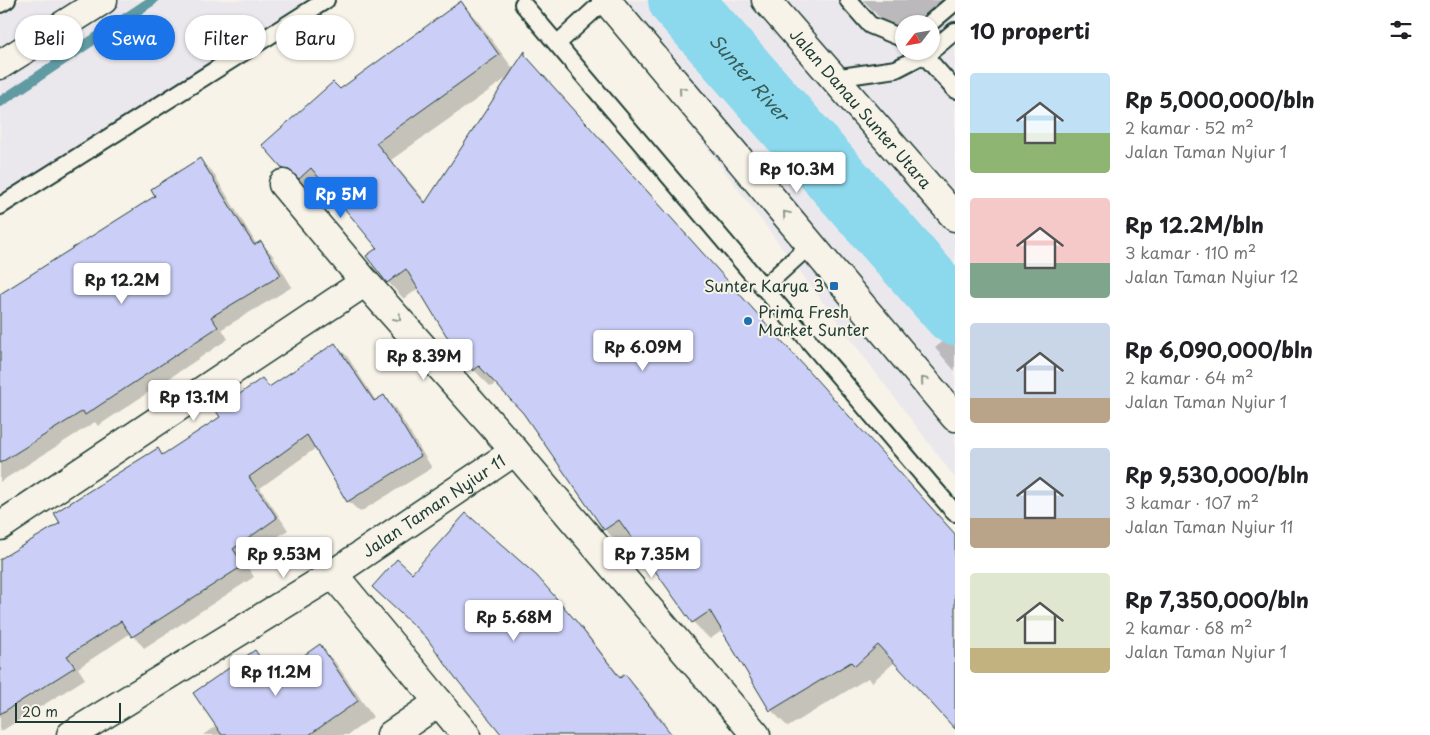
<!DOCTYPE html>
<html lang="id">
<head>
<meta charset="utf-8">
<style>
  body { margin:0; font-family:"Playpen Sans",sans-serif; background:#f6f6f6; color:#202124; height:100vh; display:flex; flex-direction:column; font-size:19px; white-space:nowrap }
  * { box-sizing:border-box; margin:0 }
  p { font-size:16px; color:#757577 }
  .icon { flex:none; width:28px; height:28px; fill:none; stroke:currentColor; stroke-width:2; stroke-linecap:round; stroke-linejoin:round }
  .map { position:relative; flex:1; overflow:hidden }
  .sheet { display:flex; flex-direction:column; background:#fff; width:475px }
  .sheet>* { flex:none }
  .top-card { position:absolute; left:15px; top:15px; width:475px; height:45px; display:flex; gap:10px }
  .needle { width:32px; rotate:239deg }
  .controls { position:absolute; left:895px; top:15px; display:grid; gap:10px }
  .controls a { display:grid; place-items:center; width:45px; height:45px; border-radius:50%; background:#fff; box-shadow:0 1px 4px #0004; font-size:25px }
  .scale { position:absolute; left:15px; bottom:12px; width:106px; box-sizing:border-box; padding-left:5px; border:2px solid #1f3d34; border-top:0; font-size:14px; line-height:18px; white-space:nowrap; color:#1f3d34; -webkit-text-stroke:4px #f7f3e8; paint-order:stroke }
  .price { position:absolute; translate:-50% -42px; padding:0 11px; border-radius:5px; background:#fff; color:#222; font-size:16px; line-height:32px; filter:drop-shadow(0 1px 2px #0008) }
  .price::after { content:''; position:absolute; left:50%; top:30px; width:15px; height:11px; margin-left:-8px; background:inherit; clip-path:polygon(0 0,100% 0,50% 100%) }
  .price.active { background:#1a73e8; color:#fff }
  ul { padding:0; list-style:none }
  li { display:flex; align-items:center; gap:15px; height:125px; padding:0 15px }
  li span { display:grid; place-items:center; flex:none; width:140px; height:100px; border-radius:5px; color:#555 }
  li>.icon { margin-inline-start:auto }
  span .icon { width:60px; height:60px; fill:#fffc; stroke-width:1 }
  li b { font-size:21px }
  h2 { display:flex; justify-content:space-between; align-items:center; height:60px; padding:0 15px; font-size:21px }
  .chip { padding:0 18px; border-radius:22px; background:#fff; box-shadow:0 1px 4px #0004; font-size:18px; line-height:45px }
  .chip.active { background:#1a73e8; color:#fff }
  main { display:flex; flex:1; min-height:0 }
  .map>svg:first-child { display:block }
</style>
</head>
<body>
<main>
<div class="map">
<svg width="955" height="735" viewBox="0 0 955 735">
  <rect width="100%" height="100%" fill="#f7f3e8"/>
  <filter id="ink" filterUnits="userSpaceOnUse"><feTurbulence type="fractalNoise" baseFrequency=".02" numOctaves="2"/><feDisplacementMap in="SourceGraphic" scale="10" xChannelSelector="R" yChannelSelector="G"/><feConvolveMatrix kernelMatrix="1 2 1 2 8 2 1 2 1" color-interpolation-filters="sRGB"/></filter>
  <g filter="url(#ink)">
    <path fill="#eae8ec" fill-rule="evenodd" d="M0,0h327l-327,204z
      M596,0h359v478zM904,24h27v27h-27z"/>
    <path fill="#0003" fill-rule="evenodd" d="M863,0h82l-26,24h-15v13l-11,-5z
      M461,3l16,17 37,50 441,464v192l-60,-64 -23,20 -4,-4 -80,49 -17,-17 -48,-80 -13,9 -17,-17 -59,-83 -12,7 -17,-16 -81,-118 -28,-29 -5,4 -17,-17 -27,-36 -28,-46 -15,11 -16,-17 -9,-34 -52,-63 -11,9 -9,-8 -6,-1 -17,-17 56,-78zM511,75l-84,128 -36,-43z
      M200,160l12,11 45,74 4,-2 11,11 20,33 -70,42 6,10 -130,87 -3,-4 -95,60v-186l157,-99z
      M955,331v40l-20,-23z
      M335,345l12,11 29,45 7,-4 12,11 37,60 -72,44 -12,-11 -32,-53 -56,40 28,42 -45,30 11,17 -110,71 -13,-15 -53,35 7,11 -85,53v-171l62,-37 95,-75 7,7 58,-39 40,-37 8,8z
      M413,574l123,3 52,58 34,44 3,-3 12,12 28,35 -2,1 9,11h-168z
      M319,646l16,16 38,55 -25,18h-145l14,-10 37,-74 22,25z"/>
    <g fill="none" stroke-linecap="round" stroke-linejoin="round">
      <path stroke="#609aa2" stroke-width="10" d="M0,102l153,-102"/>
      <path stroke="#8cd8ec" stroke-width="64" id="s1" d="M680,0l275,313"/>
    </g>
    <path fill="#cbcff7" stroke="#1f3d34" d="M461,1l38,54 -123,88 49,60 100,-152v4l430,479v195l-77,-84 -23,21 -4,-4 -81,49 -60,-100 -18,12 -73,-103 -15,10 -81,-117 -44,-47 -6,5 -27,-36 -40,-66 -19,14 -21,-27 11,-8 -66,-80 -12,11 -10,-9 -6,-1 -21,-24 71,-63 7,7z
      M200,158l54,87 7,-4 20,34 -70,42 7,10 -133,88 -2,-4 -83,52v-169l155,-98 -4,-7z
      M335,343l39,58 10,-6 37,61 -74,46 -40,-67 -58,42 28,41 -44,31 11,16 -112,72 -11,-16 -54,35 8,11 -75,47v-155l60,-36 -6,-10 104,-65 4,7 58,-38 -4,-6 46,-33 7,9z
      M466,513l71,63 39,45 44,57 5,-4 47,61h-170l-48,-59 -28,-39 -54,-50 25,-28 15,14z
      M320,644l38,57 -49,34h-87l-29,-42 62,-43 18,27z"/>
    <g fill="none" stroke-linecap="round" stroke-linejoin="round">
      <g stroke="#1f3d34" stroke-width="20">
        <path id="lane" d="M848,0l22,25 34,14
          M0,4l7,-4
          M523,4l432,509
          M929,24l26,-22
          M557,44l48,-44
          M931,51l24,-20
          M925,56l30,34
          M834,78l62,-9 35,-18
          M0,206l326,-206
          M763,288l48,-44"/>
      </g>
      <g stroke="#1f3d34" stroke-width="31">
        <g id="street">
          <path d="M283,184l82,98 150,169 241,284"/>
          <path d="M0,526l365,-244"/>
          <path d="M333,574l133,161"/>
          <path id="s2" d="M71,735l262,-161 182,-123"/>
          <path d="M391,735l48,-33"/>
        </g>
      </g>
      <g stroke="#1f3d34" stroke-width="31">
        <g id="secondary">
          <path d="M606,0l349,417"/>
          <path id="s3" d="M766,0l189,217"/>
          <path d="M0,65l103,-65"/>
        </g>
      </g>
      <use href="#lane" stroke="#f7f3e8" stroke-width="16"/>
      <use href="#street" stroke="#f7f3e8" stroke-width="28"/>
      <use href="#secondary" stroke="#f7f3e8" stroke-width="28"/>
    </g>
    <defs><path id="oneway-chevron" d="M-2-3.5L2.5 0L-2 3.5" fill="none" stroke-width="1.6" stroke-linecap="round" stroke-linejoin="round" transform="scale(1.25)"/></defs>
    <g stroke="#8b988e">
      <use href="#oneway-chevron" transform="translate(682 90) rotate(-130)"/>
      <use href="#oneway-chevron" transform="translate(786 214) rotate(-130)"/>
      <use href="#oneway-chevron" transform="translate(398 318) rotate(49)"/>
      <use href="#oneway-chevron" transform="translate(924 380) rotate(-130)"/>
    </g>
  </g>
  <g fill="#1f6fb2" stroke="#f7f3e8" stroke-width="2">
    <rect x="829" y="281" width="10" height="10" rx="2.5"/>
    <circle cx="748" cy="321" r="5"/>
  </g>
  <g text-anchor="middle" stroke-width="4" stroke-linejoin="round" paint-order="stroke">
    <g font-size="16" fill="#1f3d34" stroke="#f7f3e8">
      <text dy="6" stroke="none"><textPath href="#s3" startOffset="144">Jalan Danau Sunter Utara</textPath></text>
      <text dy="6" stroke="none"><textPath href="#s2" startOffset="429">Jalan Taman Nyiur 11</textPath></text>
    </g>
    <g font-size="16" fill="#1f3d34" stroke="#f7f3e8" text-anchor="end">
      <text x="824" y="292">Sunter Karya 3</text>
      <text x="758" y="318" text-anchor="start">Prima Fresh<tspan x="758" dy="18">Market Sunter</tspan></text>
    </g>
    <g font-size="18" font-style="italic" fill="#355c59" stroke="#f7f3e8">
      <text dy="6" stroke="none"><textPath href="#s1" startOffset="104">Sunter River</textPath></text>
    </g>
  </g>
</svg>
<div class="controls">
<a><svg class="needle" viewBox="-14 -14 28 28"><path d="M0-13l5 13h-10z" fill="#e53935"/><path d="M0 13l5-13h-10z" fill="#757577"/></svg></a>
</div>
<div class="scale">20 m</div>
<b class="price" style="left:797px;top:194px">Rp 10.3M</b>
<b class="price active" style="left:341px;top:219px">Rp 5M</b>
<b class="price" style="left:122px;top:305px">Rp 12.2M</b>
<b class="price" style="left:643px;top:372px">Rp 6.09M</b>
<b class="price" style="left:424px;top:381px">Rp 8.39M</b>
<b class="price" style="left:194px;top:422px">Rp 13.1M</b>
<b class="price" style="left:284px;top:579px">Rp 9.53M</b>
<b class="price" style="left:652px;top:579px">Rp 7.35M</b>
<b class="price" style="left:514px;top:642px">Rp 5.68M</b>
<b class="price" style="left:276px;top:697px">Rp 11.2M</b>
<div class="top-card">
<a class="chip">Beli</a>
<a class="chip active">Sewa</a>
<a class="chip">Filter</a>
<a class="chip">Baru</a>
</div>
</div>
<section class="sheet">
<h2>10 properti<svg class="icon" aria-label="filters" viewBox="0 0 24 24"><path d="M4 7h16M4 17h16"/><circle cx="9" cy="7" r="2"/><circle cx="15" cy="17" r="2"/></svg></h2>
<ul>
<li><span style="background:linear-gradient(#bfe0f5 60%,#8fb573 0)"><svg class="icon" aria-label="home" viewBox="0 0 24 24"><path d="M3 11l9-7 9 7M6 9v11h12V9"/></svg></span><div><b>Rp 5,000,000/bln</b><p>2 kamar · 52 m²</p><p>Jalan Taman Nyiur 1</p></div></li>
<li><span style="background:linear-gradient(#f6c9c9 65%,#7fa58c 0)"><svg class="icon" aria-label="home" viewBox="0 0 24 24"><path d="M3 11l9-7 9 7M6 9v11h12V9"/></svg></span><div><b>Rp 12.2M/bln</b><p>3 kamar · 110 m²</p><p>Jalan Taman Nyiur 12</p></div></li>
<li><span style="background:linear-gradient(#c9d6e8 75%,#b9a48a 0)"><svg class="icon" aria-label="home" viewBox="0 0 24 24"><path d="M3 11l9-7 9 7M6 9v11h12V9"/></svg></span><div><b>Rp 6,090,000/bln</b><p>2 kamar · 64 m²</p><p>Jalan Taman Nyiur 1</p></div></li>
<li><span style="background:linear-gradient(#c9d6e8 70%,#b9a48a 0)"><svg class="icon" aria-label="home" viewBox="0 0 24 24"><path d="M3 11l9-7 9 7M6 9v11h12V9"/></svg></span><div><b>Rp 9,530,000/bln</b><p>3 kamar · 107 m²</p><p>Jalan Taman Nyiur 11</p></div></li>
<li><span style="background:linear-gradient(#dfe7d0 75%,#c2b280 0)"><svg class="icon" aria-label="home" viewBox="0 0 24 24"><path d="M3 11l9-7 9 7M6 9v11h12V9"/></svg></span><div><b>Rp 7,350,000/bln</b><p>2 kamar · 68 m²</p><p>Jalan Taman Nyiur 1</p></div></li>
</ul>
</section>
</main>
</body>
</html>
